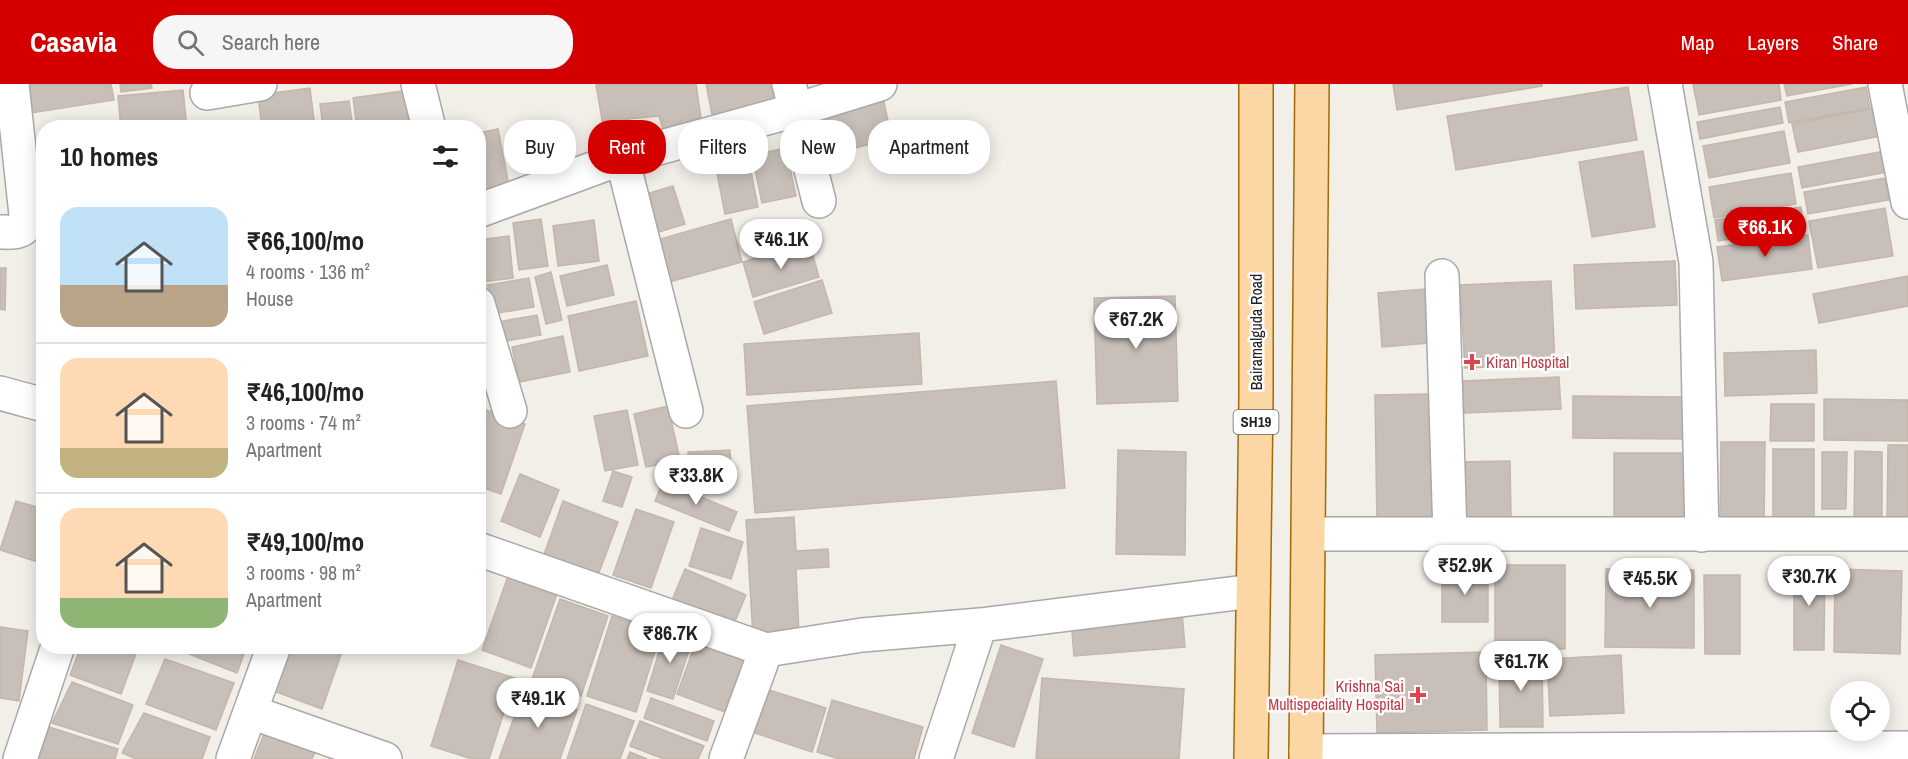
<!DOCTYPE html>
<html lang="en">
<head>
<meta charset="utf-8">
<style>
  body { margin:0; font-family:"Archivo Narrow",sans-serif; background:#f6f6f6; color:#222; height:100vh; display:flex; flex-direction:column; font-size:22px; white-space:nowrap }
  * { box-sizing:border-box; margin:0 }
  p { font-size:20px; color:#767676 }
  .icon { flex:none; width:33px; height:33px; fill:none; stroke:currentColor; stroke-width:2; stroke-linecap:round; stroke-linejoin:round }
  .map { position:relative; flex:1; overflow:hidden }
  .side { position:absolute; left:36px; top:36px; width:450px; height:534px; display:flex; flex-direction:column; background:#fff; border-radius:24px; box-shadow:0 3px 15px #0003 }
  .side>* { flex:none }
  .hud { position:absolute; left:504px; top:36px; width:570px; height:54px; display:flex; gap:12px }
  .tools { position:absolute; left:1830px; top:597px; display:grid; gap:12px }
  .tools a { display:grid; place-items:center; width:60px; height:60px; border-radius:50%; background:#fff; box-shadow:0 3px 15px #0003; font-size:30px }
  .price { position:absolute; translate:-50% -51px; padding:0 14px; border-radius:21px; background:#fff; color:#222; font-size:20px; line-height:39px; filter:drop-shadow(0 2px 3px #0008) }
  .price::after { content:''; position:absolute; left:50%; top:36px; width:18px; height:14px; margin-left:-9px; background:inherit; clip-path:polygon(0 0,100% 0,50% 100%) }
  .price.active { background:#d40000; color:#fff }
  ul { padding:0; list-style:none }
  li { display:flex; align-items:center; gap:18px; height:150px; padding:0 24px }
  li+li { border-top:2px solid #e0e0e0 }
  li span { display:grid; place-items:center; flex:none; width:168px; height:120px; border-radius:18px; color:#555 }
  li>.icon { margin-inline-start:auto }
  span .icon { width:72px; height:72px; fill:#fffc; stroke-width:1 }
  li b { font-size:26px }
  h2 { display:flex; justify-content:space-between; align-items:center; height:72px; padding:0 24px; font-size:26px }
  .tag { padding:0 21px; border-radius:24px; background:#fff; box-shadow:0 3px 15px #0003; font-size:21px; line-height:54px }
  .tag.active { background:#d40000; color:#fff }
  header { display:flex; align-items:center; gap:36px; box-sizing:border-box; height:84px; padding:0 30px; background:#d40000; color:#fff }
  header strong { font-size:28px }
  nav { display:flex; gap:33px; margin-inline-start:auto; font-size:21px }
  .search { width:420px; height:54px; background:#f6f6f6; display:flex; align-items:center; gap:15px; box-sizing:border-box; padding:0 21px; border-radius:24px; color:#767676; font-size:22px }
  .map>svg:first-child { display:block }
</style>
</head>
<body>
<header>
<strong>Casavia</strong>
<div class="search"><svg class="icon" aria-label="search" viewBox="0 0 24 24"><circle cx="10" cy="10" r="6"/><path d="M15 15l6 6"/></svg>Search here</div>
<nav><a>Map</a><a>Layers</a><a>Share</a></nav>
</header>
<div class="map">
<svg width="1908" height="675" viewBox="0 0 1908 675">
  <rect width="100%" height="100%" fill="#f2efe9"/>
  <path fill="#c7bfb8" stroke="#c4b6ab" stroke-width="1.5" d="M26,0h85l3,16 -83,13z
    M120,0h31l1,4 -31,4z
    M602,0h94l6,41 -22,5 1,-8 -18,7 -4,-13 -31,3 2,23 -23,6 -11,-63z
    M706,0h65l6,30 -63,11z
    M1393,0h149v2l-145,24z
    M1693,0h86l2,16 -82,15z
    M1784,0h68l-65,12z
    M1628,3l9,53 -181,30 -9,-54z
    M1866,3l4,21 -81,15 -4,-21z
    M310,4l5,40h-53l-4,-33z
    M183,6l4,38h-66l-3,-32z
    M409,6l5,31 -44,7h-13l-4,-30z
    M883,14l9,41 -71,17 -10,-40z
    M349,17l4,27h-30l-3,-24z
    M1780,23l3,16 -83,16 -3,-17z
    M1880,23l6,28 -88,17 -6,-28z
    M498,45l12,62 -32,6v-64z
    M1784,47l6,32 -81,15 -6,-32z
    M786,64l10,48 -34,7 -10,-48z
    M1643,67l12,76 -63,10 -13,-75z
    M1884,67l4,21 -86,16 -4,-21z
    M748,72l10,51 -33,7 -10,-51z
    M1791,89l5,31 -82,14 -5,-31z
    M1885,94l4,22 -81,14 -4,-22z
    M673,102l12,38 -33,10 -12,-38z
    M1801,123l3,21 -86,13 -3,-21z
    M1885,124l8,48 -75,12 -9,-47z
    M541,135l7,47 -29,4 -6,-47z
    M731,135l11,43 -73,20 -12,-42z
    M594,136l5,41 -41,5 -5,-40z
    M1808,151l4,34 -90,12 -5,-34z
    M509,152l4,42 -31,4 -4,-42z
    M809,158l10,35 -66,20 -10,-35z
    M1675,177l2,44 -101,4 -2,-44z
    M607,181l7,30 -47,11 -7,-30z
    M0,184h6l-1,42 -5,-1z
    M551,188l11,48 -16,4 -11,-47z
    M1908,192v30l-89,17 -6,-29z
    M529,194l5,29 -41,7 -6,-29z
    M822,196l10,33 -68,21 -10,-32z
    M1551,197l4,83 -90,4 -5,-83z
    M1425,205l4,54 -47,4 -4,-54z
    M1175,212l3,105 -81,3 -3,-106z
    M636,217l12,55 -69,15 -11,-55z
    M537,231l4,20 -40,7 -4,-20z
    M919,249l3,51 -175,11 -3,-51z
    M563,252l7,36 -51,10 -7,-35z
    M1816,266l1,43 -92,3 -1,-43z
    M1559,293l2,32 -97,4 -2,-32z
    M1056,297l9,107 -310,25 -8,-107z
    M1431,310l1,133h-55l-2,-132z
    M1573,312l110,1v42l-110,-1z
    M1824,315l84,1v41l-84,-1z
    M1771,320h43v37h-44z
    M668,322l12,54 -34,7 -12,-53z
    M478,323l47,17 -24,70 -23,-8z
    M627,326l11,55 -33,6 -11,-55z
    M1721,358h44l-1,86 -44,-1z
    M1888,361h20v75h-21z
    M1773,365h41v68h-41z
    M730,366l2,35 -41,4 -3,-37z
    M1118,366l68,2 -1,103 -69,-1z
    M1855,367l27,1v67h-28z
    M1822,368h25l-1,57h-24z
    M1614,369h70l1,80 -71,1z
    M1510,377l1,57 -55,1 -1,-57z
    M613,387l19,6 -10,30 -19,-6z
    M520,390l39,16 -19,47 -39,-16z
    M663,397l74,31 -8,19 -74,-30z
    M16,417l28,8v55l-44,-14z
    M563,417l55,21 -23,61 -54,-20z
    M636,425l38,13 -23,66 -38,-13z
    M794,433l2,34 32,-2 1,18 -33,2 3,65 -46,3 -7,-117z
    M701,444l42,14 -12,37 -42,-13z
    M1495,481h70v84h-70z
    M1794,481h31l-1,85h-30z
    M685,485l61,26 -15,36 -61,-26z
    M1442,485l46,1v52h-46z
    M1606,485l88,1v78l-89,-1z
    M1835,485l67,2 -2,83 -66,-2z
    M1704,491h36v79h-35z
    M508,492l49,18 -26,74 -49,-18z
    M560,515l48,17 -27,80 -49,-17z
    M1182,528l3,35 -111,9 -3,-36z
    M612,532l49,16 -25,80 -49,-16z
    M0,543l28,4 -9,70 -19,-3z
    M666,545l27,9 -20,61 -26,-8z
    M696,558l48,18 -19,52 -48,-18z
    M1001,561l42,14 -29,88 -42,-14z
    M81,562h53l4,2 -17,46 -51,-19z
    M169,562h78l-10,27z
    M287,562h57l-22,63 -51,-19z
    M1486,568l1,78 -110,3 -2,-78z
    M1621,571l3,58 -74,3 -3,-57z
    M1499,573h43l1,70h-43z
    M165,575l69,24 -18,47 -70,-26z
    M458,576l57,18 -26,81h-17l-41,-13z
    M1042,594l142,11 -5,70h-143z
    M72,598l61,23 -15,39 -66,-21z
    M763,604l63,20 -14,44 -63,-21z
    M524,606l53,20 -17,49h-61z
    M651,614l63,23 -7,20 -63,-23z
    M832,616l91,27 -9,32h-75l-22,-7z
    M586,620l48,17 -14,38h-53z
    M144,629l66,24 -8,22h-66l-14,-6z
    M640,637l64,25 -6,13h-34l-34,-13z
    M49,643l69,22 -3,10h-77z
    M266,645l50,21 -4,9h-58z
    M630,668l17,7h-20z"/>
  <g fill="none" stroke-linecap="round" stroke-linejoin="round">
    <g stroke="#a9a9a9" stroke-width="36">
      <path id="street" d="M418,0l11,44
        M789,0l30,117
        M1665,0l31,178 6,273
        M1885,0l23,118
        M207,9l53,-9
        M622,74l64,253
        M478,127l144,-53 174,-48 84,-26
        M0,148c11,0 21,2 27,-8l-15,-140
        M1442,192l8,259
        M478,220l32,107
        M0,309l44,12
        M1309,450h599
        M478,465l288,101 96,-15 118,-10 273,-34
        M251,628l134,47
        M1306,667l602,-3
        M20,675l38,-113
        M233,675l41,-113
        M726,675l40,-109
        M936,675l44,-134"/>
    </g>
    <g stroke="#a06b00" stroke-width="36">
      <path id="primary" d="M1251,675l5,-362v-313
        M1306,675l6,-675"/>
    </g>
    <use href="#street" stroke="#fff" stroke-width="33"/>
    <use href="#primary" stroke="#fcd6a4" stroke-width="33"/>
  </g>
  <g fill="#e0444e" stroke="#fff" stroke-width="2">
    <path d="M1469 269h6v6h6v6h-6v6h-6v-6h-6v-6h6z"/>
    <path d="M1415 602h6v6h6v6h-6v6h-6v-6h-6v-6h6z"/>
  </g>
  <g text-anchor="middle" stroke-width="5" stroke-linejoin="round" paint-order="stroke">
    <rect fill="#fff" stroke="#646464" stroke-width="1.5" x="1233.5" y="326" width="45" height="24" rx="4.5"/>
    <g font-size="15" font-weight="bold" fill="#222">
      <text x="1256" y="343">SH19</text>
    </g>
    <g font-size="16" fill="#222" stroke="#fff">
      <text transform="translate(1256 248) rotate(-90)" y="6">Bairamalguda Road</text>
    </g>
    <g font-size="16" fill="#be3a42" stroke="#fff" text-anchor="start">
      <text x="1486" y="284">Kiran Hospital</text>
      <text x="1404" y="608" text-anchor="end">Krishna Sai<tspan x="1404" dy="18">Multispeciality Hospital</tspan></text>
    </g>
  </g>
</svg>
<div class="tools">
<a><svg class="icon" aria-label="locate" viewBox="0 0 24 24"><circle cx="12" cy="12" r="6"/><path d="M12 2v4M12 18v4M2 12h4M18 12h4"/></svg></a>
</div>
<b class="price active" style="left:1765px;top:174px">₹66.1K</b>
<b class="price" style="left:781px;top:186px">₹46.1K</b>
<b class="price" style="left:1136px;top:266px">₹67.2K</b>
<b class="price" style="left:696px;top:422px">₹33.8K</b>
<b class="price" style="left:1465px;top:512px">₹52.9K</b>
<b class="price" style="left:1809px;top:523px">₹30.7K</b>
<b class="price" style="left:1650px;top:525px">₹45.5K</b>
<b class="price" style="left:670px;top:580px">₹86.7K</b>
<b class="price" style="left:1521px;top:608px">₹61.7K</b>
<b class="price" style="left:538px;top:645px">₹49.1K</b>
<div class="hud">
<a class="tag">Buy</a>
<a class="tag active">Rent</a>
<a class="tag">Filters</a>
<a class="tag">New</a>
<a class="tag">Apartment</a>
</div>
<section class="side">
<h2>10 homes<svg class="icon" aria-label="filters" viewBox="0 0 24 24"><path d="M4 7h16M4 17h16"/><circle cx="9" cy="7" r="2"/><circle cx="15" cy="17" r="2"/></svg></h2>
<ul>
<li><span style="background:linear-gradient(#bfe0f5 65%,#b9a48a 0)"><svg class="icon" aria-label="home" viewBox="0 0 24 24"><path d="M3 11l9-7 9 7M6 9v11h12V9"/></svg></span><div><b>₹66,100/mo</b><p>4 rooms · 136 m²</p><p>House</p></div></li>
<li><span style="background:linear-gradient(#ffd9b3 75%,#c2b280 0)"><svg class="icon" aria-label="home" viewBox="0 0 24 24"><path d="M3 11l9-7 9 7M6 9v11h12V9"/></svg></span><div><b>₹46,100/mo</b><p>3 rooms · 74 m²</p><p>Apartment</p></div></li>
<li><span style="background:linear-gradient(#ffd9b3 75%,#8fb573 0)"><svg class="icon" aria-label="home" viewBox="0 0 24 24"><path d="M3 11l9-7 9 7M6 9v11h12V9"/></svg></span><div><b>₹49,100/mo</b><p>3 rooms · 98 m²</p><p>Apartment</p></div></li>
</ul>
</section>
</div>
</body>
</html>
